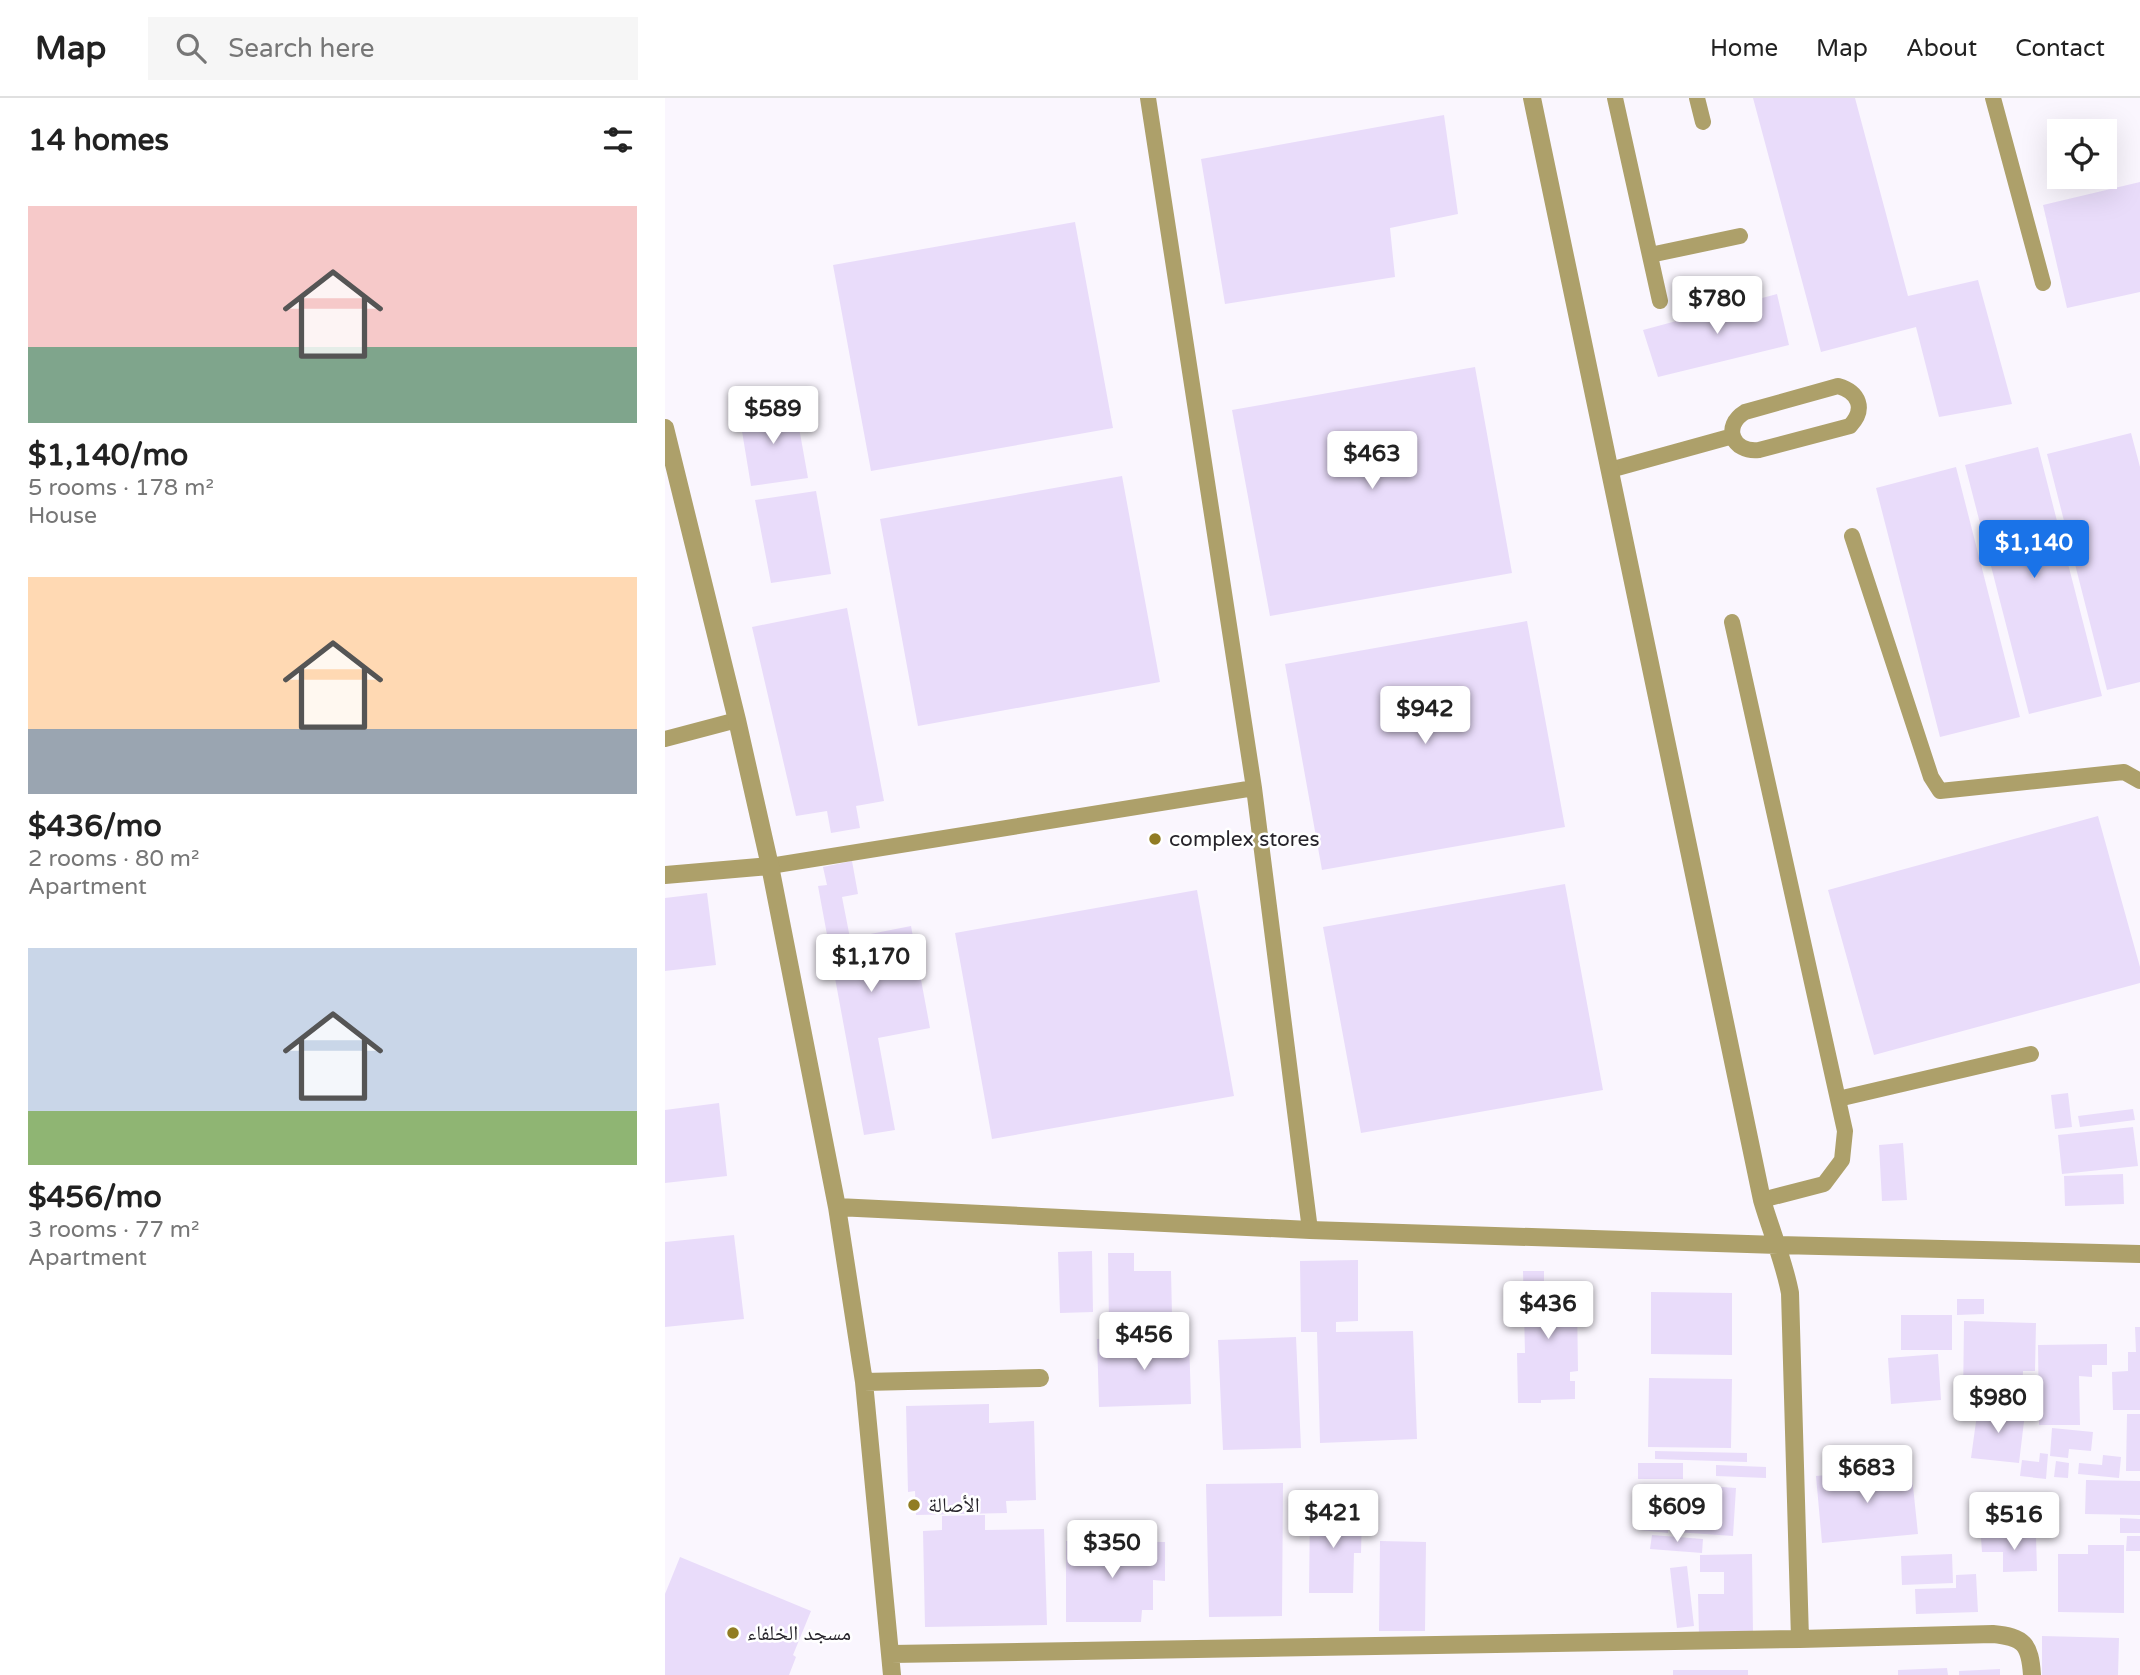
<!DOCTYPE html>
<html lang="en">
<head>
<meta charset="utf-8">
<style>
  body { margin:0; font-family:"Varela Round","Noto Naskh Arabic",sans-serif; background:#f6f6f6; color:#222; height:100vh; display:flex; flex-direction:column; font-size:26px; white-space:nowrap }
  * { box-sizing:border-box; margin:0 }
  p { font-size:23px; color:#767676 }
  .icon { flex:none; width:38px; height:38px; fill:none; stroke:currentColor; stroke-width:2; stroke-linecap:round; stroke-linejoin:round }
  .map { position:relative; flex:1; overflow:hidden }
  .side { display:flex; flex-direction:column; background:#fff; width:665px }
  .side>* { flex:none }
  .buttons { position:absolute; left:1382px; top:21px; display:grid; gap:14px }
  .buttons a { display:grid; place-items:center; width:70px; height:70px; border-radius:0px; background:#fff; box-shadow:0 7px 28px #0002; font-size:35px }
  .price { position:absolute; translate:-50% -60px; padding:0 16px; border-radius:7px; background:#fff; color:#222; font-size:23px; line-height:46px; filter:drop-shadow(0 2px 4px #0008) }
  .price::after { content:''; position:absolute; left:50%; top:42px; width:21px; height:16px; margin-left:-10px; background:inherit; clip-path:polygon(0 0,100% 0,50% 100%) }
  .price.on { background:#1a73e8; color:#fff }
  ul { padding:0; list-style:none }
  li { display:grid; align-content:center; gap:14px; height:371px; padding:0 28px }
  li span { display:grid; place-items:center; height:217px; border-radius:0px; color:#555 }
  li>.icon { margin-inline-start:auto }
  span .icon { width:126px; height:126px; fill:#fffc; stroke-width:1 }
  li b { font-size:30px }
  h2 { display:flex; justify-content:space-between; align-items:center; height:84px; padding:0 28px; font-size:30px }
  header { display:flex; align-items:center; gap:42px; box-sizing:border-box; height:98px; padding:0 35px; background:#fff; border-bottom:2px solid #e0e0e0 }
  header strong { font-size:33px }
  nav { display:flex; gap:38px; margin-inline-start:auto; font-size:24px }
  .search { width:490px; height:63px; background:#f6f6f6; display:flex; align-items:center; gap:18px; box-sizing:border-box; padding:0 24px; border-radius:0px; color:#767676; font-size:26px }
  main { display:flex; flex:1; min-height:0 }
  .map>svg:first-child { display:block }
</style>
</head>
<body>
<header>
<strong>Map</strong>
<div class="search"><svg class="icon" aria-label="search" viewBox="0 0 24 24"><circle cx="10" cy="10" r="6"/><path d="M15 15l6 6"/></svg>Search here</div>
<nav><a>Home</a><a>Map</a><a>About</a><a>Contact</a></nav>
</header>
<main>
<section class="side">
<h2>14 homes<svg class="icon" aria-label="filters" viewBox="0 0 24 24"><path d="M4 7h16M4 17h16"/><circle cx="9" cy="7" r="2"/><circle cx="15" cy="17" r="2"/></svg></h2>
<ul>
<li><span style="background:linear-gradient(#f6c9c9 65%,#7fa58c 0)"><svg class="icon" aria-label="home" viewBox="0 0 24 24"><path d="M3 11l9-7 9 7M6 9v11h12V9"/></svg></span><div><b>$1,140/mo</b><p>5 rooms · 178 m²</p><p>House</p></div></li>
<li><span style="background:linear-gradient(#ffd9b3 70%,#9aa5b1 0)"><svg class="icon" aria-label="home" viewBox="0 0 24 24"><path d="M3 11l9-7 9 7M6 9v11h12V9"/></svg></span><div><b>$436/mo</b><p>2 rooms · 80 m²</p><p>Apartment</p></div></li>
<li><span style="background:linear-gradient(#c9d6e8 75%,#8fb573 0)"><svg class="icon" aria-label="home" viewBox="0 0 24 24"><path d="M3 11l9-7 9 7M6 9v11h12V9"/></svg></span><div><b>$456/mo</b><p>3 rooms · 77 m²</p><p>Apartment</p></div></li>
</ul>
</section>
<div class="map">
<svg width="1475" height="1577" viewBox="0 0 1475 1577">
  <rect width="100%" height="100%" fill="#faf6fe"/>
  <path fill="#e9dcfa" d="M1088,0h102l53,198 70,-16 34,124 -73,13 -23,-90 -95,25z
    M779,17l14,99 -68,14 5,49 -170,27 -24,-145z
    M1475,84v110l-73,16 -24,-103z
    M410,124l38,206 -242,43 -38,-206z
    M1112,196l12,51 -131,32 -15,-47z
    M810,269l37,206 -242,43 -38,-206z
    M130,307l13,73 -57,8 -12,-73z
    M1466,335l9,34v215l-33,8 -60,-236z
    M1373,349l64,249 -73,18 -64,-249z
    M1291,369l64,250 -80,20 -64,-249z
    M457,378l38,206 -242,44 -38,-207z
    M151,393l15,83 -60,9 -16,-83z
    M182,510l37,193 -28,5 4,22 -29,5 -4,-22 -31,5 -44,-189z
    M862,523l38,206 -243,43 -37,-206z
    M1433,718l42,151v16l-266,72 -46,-165z
    M187,763l6,33 -16,3 8,41 61,-12 19,102 -52,10 17,92 -31,5 -46,-249 9,-1 -4,-18z
    M900,786l38,206 -242,43 -38,-206z
    M532,792l37,206 -242,43 -37,-206z
    M42,795l9,72 -51,6v-73z
    M1403,995l4,34 -17,2 -4,-34z
    M54,1005l8,73 -62,7v-73z
    M1468,1011l2,11 -55,7 -2,-11z
    M1468,1029l5,39 -76,8 -4,-39z
    M1238,1045l4,57 -25,1 -3,-56z
    M1458,1076l1,30 -59,2 -1,-30z
    M69,1137l10,84 -79,8v-85z
    M427,1153l1,61 -33,1 -2,-61z
    M443,1155h26v18h37l1,44h-16v10l-47,1z
    M693,1162v61l-22,1v10l77,-1 4,108 -97,4 -3,-111h-16l-1,-71z
    M858,1173h21v11h24v19l9,-1 1,71 -8,1v9h5v18l-34,1v3h-23l-1,-50h8z
    M986,1194l81,1v62l-81,-1z
    M1292,1201h27v15l-27,1z
    M1236,1217h51v35h-51z
    M1299,1223l72,2 -1,48h-12l-1,33 -59,-2z
    M1470,1229h5v83h-27l-1,-38 16,-1v-19h8z
    M524,1238l2,68 -92,3 -2,-68z
    M631,1239l5,111 -78,2 -5,-110z
    M1442,1246v21h-15v12l-13,-1 1,49h-41l-1,-80z
    M1273,1256l3,46 -50,4 -3,-46z
    M984,1280l83,1 -1,69 -83,-1z
    M324,1306v19l45,-2 2,79 -30,1 1,12 -91,2 -1,-24 -7,1 -2,-86z
    M1313,1309l47,6 -6,50 -48,-5z
    M1462,1316h13v57h-14z
    M1387,1330l41,4 -2,19 -22,-2 -1,9 -18,-2z
    M990,1353l92,2v9l-92,-3z
    M1375,1355l8,1 -2,25 -26,-3 2,-16 17,2z
    M1438,1357l18,2 -2,21 -41,-4 1,-11 23,2z
    M1391,1363l13,2 -1,15 -14,-1z
    M973,1365h45v16h-45z
    M1051,1367l50,2v11l-50,-2z
    M1246,1369l7,67 -96,9 -6,-67z
    M1421,1382l54,1v34l-55,-1z
    M618,1385l-1,133 -73,1 -3,-133z
    M1014,1386l57,4 -3,48 -57,-4z
    M980,1388l28,3 -5,44 -28,-3z
    M645,1409h33v7l19,1 -1,38h-7l-1,40h-44z
    M320,1417v15l59,-1 3,96 -122,2 -2,-96 19,-1v-14z
    M1455,1420l20,1v14h-20z
    M987,1437l51,4 -1,14 -52,-4z
    M1371,1438l1,35 -34,1v-20h-21l-1,-14z
    M1462,1438h13v15h-14z
    M401,1443l99,1v39l-12,-1v30h-11l-1,12h-75z
    M715,1443l46,1 -1,89h-46z
    M1423,1447h36v68l-66,-1v-58h30z
    M1087,1456l1,80 -54,1 -1,-41h26v-22h-24v-17z
    M1287,1456l1,29 -51,2 -1,-29z
    M15,1459l131,54 -18,44 3,2 -7,18h-124v-81z
    M1022,1468l7,60 -17,2 -7,-60z
    M1311,1476l2,38 -62,2 -1,-25 41,-1v-13z
    M1377,1538l77,2 -1,37h-76z
    M1282,1570l1,7h-50v-5z
    M1335,1571v6h-41v-4z
    M1008,1572h75v5h-75z"/>
  <g fill="none" stroke-linecap="round" stroke-linejoin="round">
    <path stroke="#ada06a" stroke-width="16" d="M483,0l106,690 56,442
      M950,0l45,203
      M1032,0l6,24
      M1328,0l50,185
      M985,157l90,-19
      M1173,288c21,6 28,23 12,40l-91,24c-27,3 -37,-24 -14,-38z
      M945,372l123,-34
      M1187,438l79,241 9,14 184,-19 16,9
      M1067,524l113,509 -3,29 -18,24 -62,16
      M0,641l72,-19
      M105,768l484,-78
      M1173,1001l193,-45"/>
    <path stroke="#ada06a" stroke-width="18" d="M867,0l230,1102c9,31 22,61 28,93l10,346
      M0,330l72,292 33,146 67,341 27,175 28,293
      M0,777l105,-9
      M172,1109l473,23 468,15 362,9
      M199,1284l176,-4
      M226,1556l909,-15 193,-5c31,3 37,10 39,41"/>
  </g>
  <g fill="#917c23" stroke="#fff" stroke-width="2.5">
    <circle cx="490" cy="741" r="7"/>
    <circle cx="249" cy="1407" r="7"/>
    <circle cx="68" cy="1535" r="7"/>
  </g>
  <g text-anchor="middle" stroke-width="5" stroke-linejoin="round" paint-order="stroke">
    <g font-size="21" fill="#27242b" stroke="#fff" text-anchor="start">
      <text x="504" y="748">complex stores</text>
      <text x="263" y="1414">الأصالة</text>
      <text x="82" y="1542">مسجد الخلفاء</text>
    </g>
  </g>
</svg>
<div class="buttons">
<a><svg class="icon" aria-label="locate" viewBox="0 0 24 24"><circle cx="12" cy="12" r="6"/><path d="M12 2v4M12 18v4M2 12h4M18 12h4"/></svg></a>
</div>
<b class="price" style="left:1052px;top:238px">$780</b>
<b class="price" style="left:108px;top:348px">$589</b>
<b class="price" style="left:707px;top:393px">$463</b>
<b class="price on" style="left:1369px;top:482px">$1,140</b>
<b class="price" style="left:760px;top:648px">$942</b>
<b class="price" style="left:206px;top:896px">$1,170</b>
<b class="price" style="left:883px;top:1243px">$436</b>
<b class="price" style="left:479px;top:1274px">$456</b>
<b class="price" style="left:1333px;top:1337px">$980</b>
<b class="price" style="left:1202px;top:1407px">$683</b>
<b class="price" style="left:1012px;top:1446px">$609</b>
<b class="price" style="left:668px;top:1452px">$421</b>
<b class="price" style="left:1349px;top:1454px">$516</b>
<b class="price" style="left:447px;top:1482px">$350</b>
</div>
</main>
</body>
</html>
